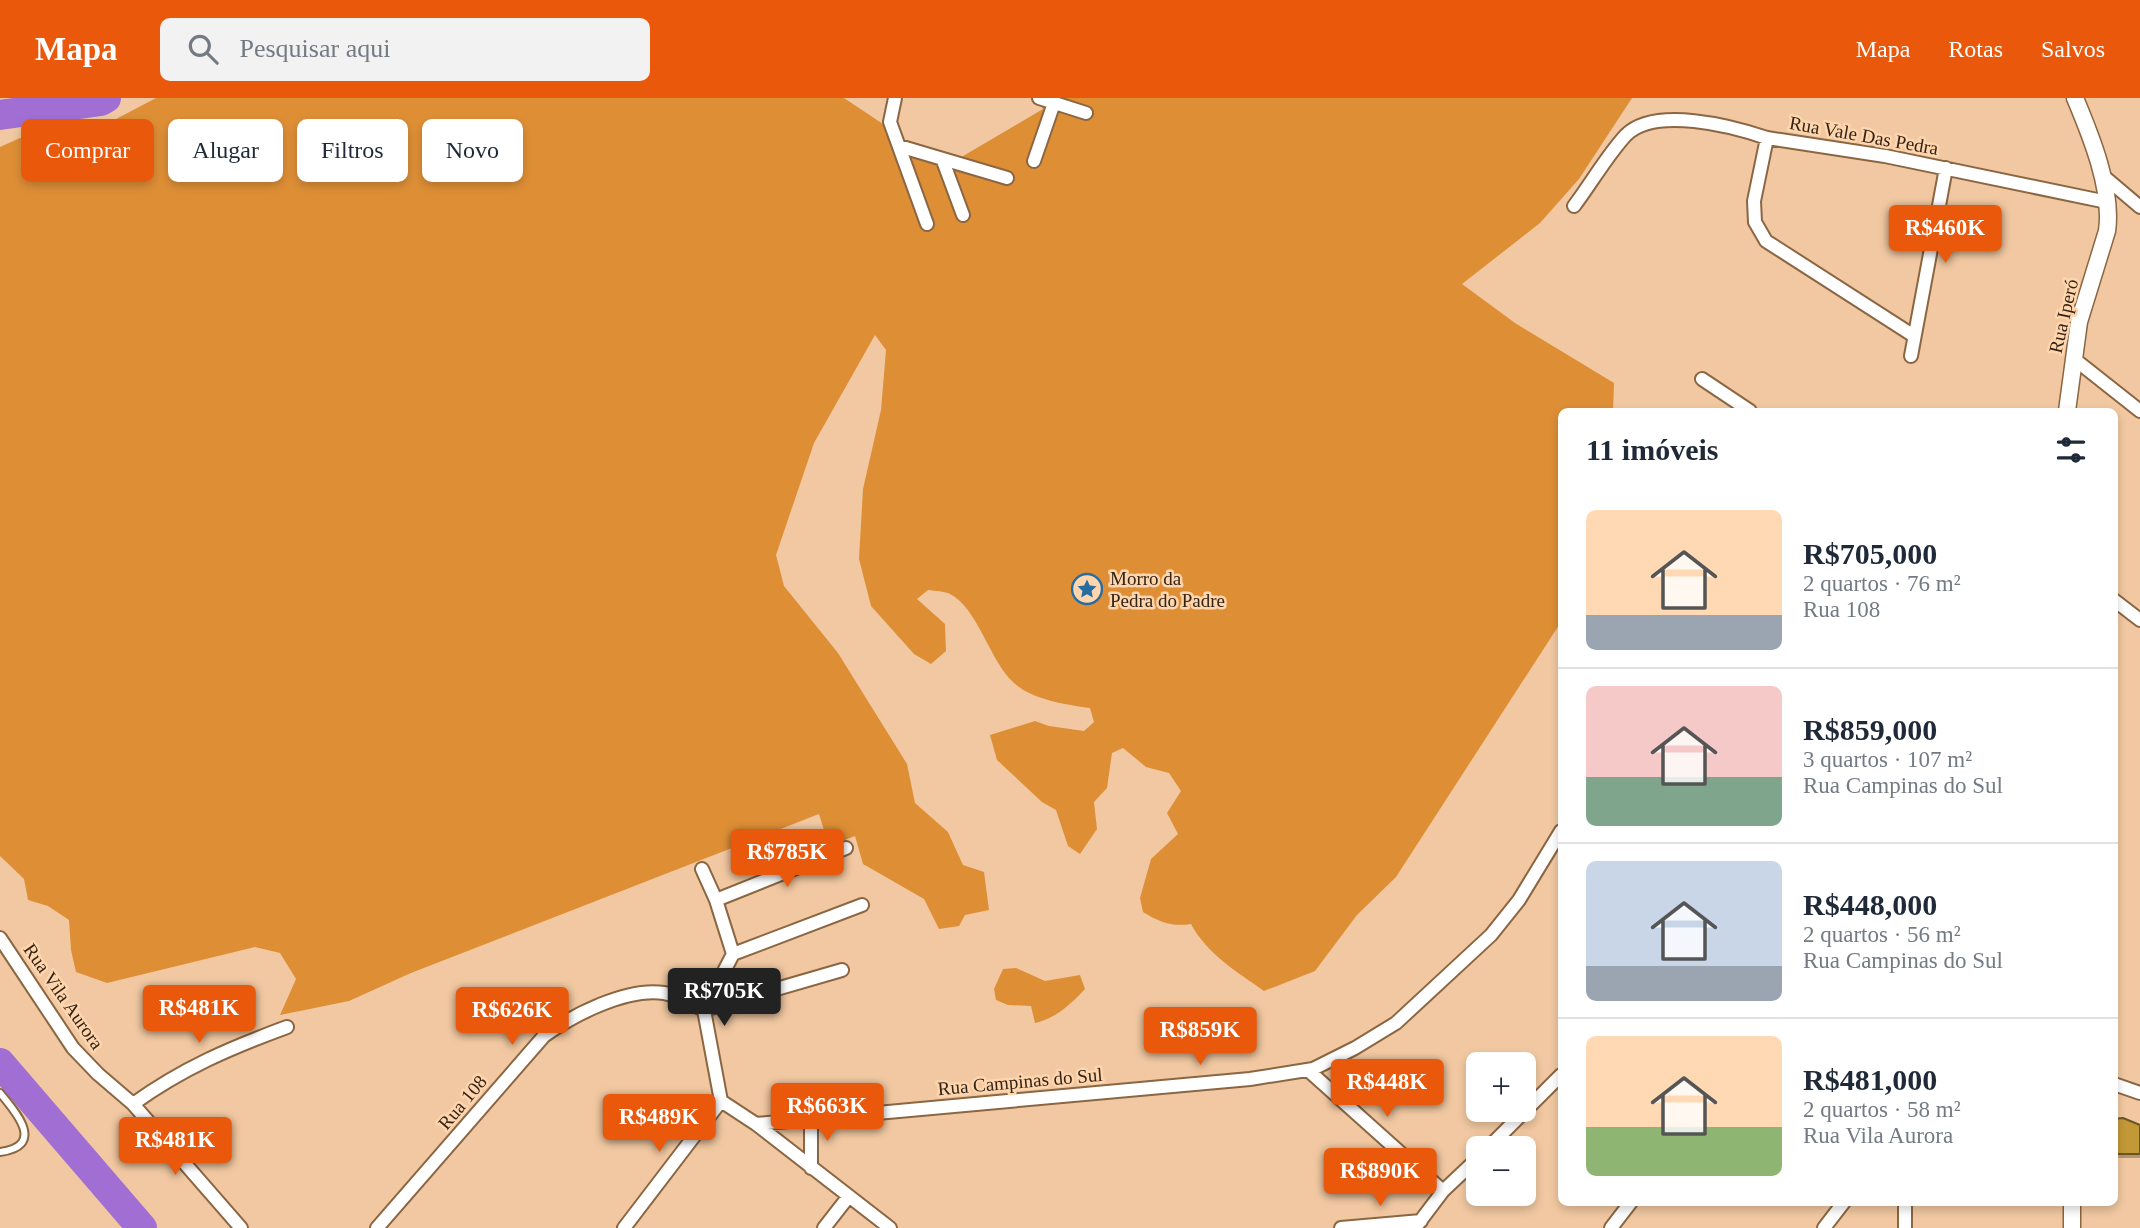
<!DOCTYPE html>
<html lang="pt">
<head>
<meta charset="utf-8">
<style>
  body { margin:0; font-family:Georgia,serif; background:#f2f2f3; color:#1f2937; height:100vh; display:flex; flex-direction:column; font-size:26px; white-space:nowrap }
  * { box-sizing:border-box; margin:0 }
  p { font-size:23px; color:#747a83 }
  .icon { flex:none; width:38px; height:38px; fill:none; stroke:currentColor; stroke-width:2; stroke-linecap:round; stroke-linejoin:round }
  .map { position:relative; flex:1; overflow:hidden }
  .side { position:absolute; left:1558px; top:310px; width:560px; height:798px; display:flex; flex-direction:column; background:#fff; border-radius:10px; box-shadow:0 4px 10px #0003 }
  .side>* { flex:none }
  .top-card { position:absolute; left:21px; top:21px; width:665px; height:63px; display:flex; gap:14px }
  .controls { position:absolute; left:1466px; top:954px; display:grid; gap:14px }
  .controls a { display:grid; place-items:center; width:70px; height:70px; border-radius:10px; background:#fff; box-shadow:0 4px 10px #0003; font-size:35px }
  .price { position:absolute; translate:-50% -60px; padding:0 16px; border-radius:7px; background:#ea580c; color:#fff; font-size:23px; line-height:46px; filter:drop-shadow(0 2px 4px #0008) }
  .price::after { content:''; position:absolute; left:50%; top:42px; width:21px; height:16px; margin-left:-10px; background:inherit; clip-path:polygon(0 0,100% 0,50% 100%) }
  .price.selected { background:#222; color:#fff }
  ul { padding:0; list-style:none }
  li { display:flex; align-items:center; gap:21px; height:175px; padding:0 28px }
  li+li { border-top:2px solid #e0e1e3 }
  li span { display:grid; place-items:center; flex:none; width:196px; height:140px; border-radius:10px; color:#555 }
  li>.icon { margin-inline-start:auto }
  span .icon { width:84px; height:84px; fill:#fffc; stroke-width:1 }
  li b { font-size:30px }
  h2 { display:flex; justify-content:space-between; align-items:center; height:84px; padding:0 28px; font-size:30px }
  .tag { padding:0 24px; border-radius:10px; background:#fff; box-shadow:0 4px 10px #0003; font-size:24px; line-height:63px }
  .tag.selected { background:#ea580c; color:#fff }
  header { display:flex; align-items:center; gap:42px; box-sizing:border-box; height:98px; padding:0 35px; background:#ea580c; color:#fff }
  header strong { font-size:33px }
  nav { display:flex; gap:38px; margin-inline-start:auto; font-size:24px }
  .search { width:490px; height:63px; background:#f2f2f3; display:flex; align-items:center; gap:18px; box-sizing:border-box; padding:0 24px; border-radius:10px; color:#747a83; font-size:26px }
  .map>svg:first-child { display:block }
</style>
</head>
<body>
<header>
<strong>Mapa</strong>
<div class="search"><svg class="icon" aria-label="search" viewBox="0 0 24 24"><circle cx="10" cy="10" r="6"/><path d="M15 15l6 6"/></svg>Pesquisar aqui</div>
<nav><a>Mapa</a><a>Rotas</a><a>Salvos</a></nav>
</header>
<div class="map">
<svg width="2140" height="1130" viewBox="0 0 2140 1130">
  <defs>
    <filter id="shadow"><feDropShadow dx="4.5" dy="8" stdDeviation="2" flood-color="#0004"/></filter>
  </defs>
  <rect width="100%" height="100%" fill="#f1c8a1"/>
  <path fill="#de8f36" d="M156,0h688l51,34 46,37 102,-60 -7,-11h596l-53,81 -39,44 -78,61 53,39 99,60 -1,28h-52v211l-165,255 -39,38 -42,56 -51,20c-28,-20 -57,-37 -73,-67 -19,3 -32,-2 -48,-12l-3,-14 11,-39 27,-25 -11,-21 14,-22 -12,-18 -23,-6 -23,-19 -11,5 -5,35 -13,14 3,27 -17,25 -12,-8 -12,-36 -14,-8 -45,-42 -7,-25 45,-14 14,5 35,5 10,-9 -4,-14c-25,-4 -58,-8 -77,-26 -23,-21 -36,-75 -63,-88 -6,-3 -15,-3 -22,-4l-11,9 28,25 1,27 -15,13 -17,-10 -43,-48 -12,-47 4,-70 18,-79 5,-60 -11,-15 -61,108 -38,112 8,31 54,67 69,111 8,39 33,29 15,33 21,7 5,38 -24,5 -6,11 -20,3 -15,-30 -61,-35 -8,-28 -26,10 -10,-32 -408,159 -62,28 -69,14 16,-36 -16,-26 -25,-6 -148,36 -31,-11 -5,-22 -2,-30 -21,-14 -20,-6 -4,-21 -24,-23v-709l20,-9h49l30,-10z
    M1016,870l29,13 35,-6 5,14c-15,16 -29,29 -50,34l-4,-17 -23,-1 -12,-5 -2,-11 9,-20z"/>
  <g fill="none" stroke-linecap="round" stroke-linejoin="round">
    <path stroke="#a16fd4" stroke-width="30" d="M0,17l101,-14 5,-3
      M0,965l142,165"/>
  </g>
  <path fill="#c39938" stroke="#6a5527" stroke-width="2" filter="url(#shadow)" d="M2123,1020l17,7v29h-26v-35z"/>
  <g fill="none" stroke-linecap="round" stroke-linejoin="round">
    <g stroke="#8b6642" stroke-width="10">
      <path id="service" d="M0,995c16,19 46,53 0,59"/>
    </g>
    <g stroke="#8b6642" stroke-width="16">
      <path id="minor" d="M895,0l-5,24 37,102
        M1039,0l47,15
        M899,48l108,32
        M943,63l20,54
        M1034,63l20,-58
        M2101,76l39,33
        M1574,108c16,-21 34,-52 52,-71 29,-29 106,-9 141,3
        M1914,238l-148,-95 -11,-19 -1,-21 13,-63 118,18 222,46
        M1911,258l35,-188
        M2073,260l67,53
        M1702,281l48,32
        M2114,502l26,20
        M702,771l14,31 17,54
        M716,802l130,-52
        M0,840l73,110 25,26 35,30 108,124
        M1309,973l134,120
        M2114,986l26,9
        M721,1003l-17,-91 29,-56 129,-49
        M721,1003l35,23 134,104
        M133,1006c50,-36 97,-56 154,-77
        M811,1021v49
        M756,1026l494,-45 63,-10 42,-21 41,-25 95,-88 28,-35 42,-69
        M1488,1050l73,-73
        M1905,1104v26
        M377,1130l167,-192c29,-21 83,-49 120,-43 14,2 27,11 40,17l138,-40
        M624,1130l97,-127
        M824,1130l25,-32
        M1341,1130l80,-7
        M1415,1130l28,-37 36,-34
        M1611,1130l20,-26
        M1824,1130l20,-26"/>
    </g>
    <g stroke="#8b6642" stroke-width="19">
      <path id="tertiary" d="M2067,313l12,-89 28,-91c6,-41 -16,-95 -32,-133
        M2072,1104v26"/>
    </g>
    <use href="#service" stroke="#fff" stroke-width="6"/>
    <use href="#minor" stroke="#fff" stroke-width="12"/>
    <use href="#tertiary" stroke="#fff" stroke-width="16"/>
  </g>
  <defs>
    <g id="sight-ring" transform="scale(1.575)"><circle r="9.5" fill="#fed5ad" stroke="#276da1" stroke-width="1.5"/><path d="M0-6L1.8-2.2L6-1.7L2.9 1.2L3.7 5.4L0 3.3L-3.7 5.4L-2.9 1.2L-6-1.7L-1.8-2.2Z" fill="#276da1"/></g>
  </defs>
  <g fill-rule="evenodd">
    <use href="#sight-ring" x="1087" y="491"/>
  </g>
  <g text-anchor="middle" stroke-width="5" stroke-linejoin="round" paint-order="stroke">
    <g font-size="19" fill="#332314" stroke="#fed5ad">
      <text transform="translate(1864 37) rotate(10)" y="7">Rua Vale Das Pedra</text>
      <text transform="translate(2063 218) rotate(-77)" y="7">Rua Iperó</text>
      <text transform="translate(64 898) rotate(55)" y="7">Rua Vila Aurora</text>
      <text transform="translate(1020 983) rotate(-5)" y="7">Rua Campinas do Sul</text>
      <text transform="translate(462 1004) rotate(-50)" y="7">Rua 108</text>
    </g>
    <g font-size="19" fill="#332314" stroke="#fed5ad" text-anchor="start">
      <text x="1110" y="487">Morro da<tspan x="1110" dy="22">Pedra do Padre</tspan></text>
    </g>
  </g>
</svg>
<div class="controls">
<a>+</a>
<a>−</a>
</div>
<b class="price" style="left:1945px;top:167px">R$460K</b>
<b class="price" style="left:787px;top:791px">R$785K</b>
<b class="price selected" style="left:724px;top:930px">R$705K</b>
<b class="price" style="left:199px;top:947px">R$481K</b>
<b class="price" style="left:512px;top:949px">R$626K</b>
<b class="price" style="left:1200px;top:969px">R$859K</b>
<b class="price" style="left:1387px;top:1021px">R$448K</b>
<b class="price" style="left:827px;top:1045px">R$663K</b>
<b class="price" style="left:659px;top:1056px">R$489K</b>
<b class="price" style="left:175px;top:1079px">R$481K</b>
<b class="price" style="left:1380px;top:1110px">R$890K</b>
<div class="top-card">
<a class="tag selected">Comprar</a>
<a class="tag">Alugar</a>
<a class="tag">Filtros</a>
<a class="tag">Novo</a>
</div>
<section class="side">
<h2>11 imóveis<svg class="icon" aria-label="filters" viewBox="0 0 24 24"><path d="M4 7h16M4 17h16"/><circle cx="9" cy="7" r="2"/><circle cx="15" cy="17" r="2"/></svg></h2>
<ul>
<li><span style="background:linear-gradient(#ffd9b3 75%,#9aa5b1 0)"><svg class="icon" aria-label="home" viewBox="0 0 24 24"><path d="M3 11l9-7 9 7M6 9v11h12V9"/></svg></span><div><b>R$705,000</b><p>2 quartos · 76 m²</p><p>Rua 108</p></div></li>
<li><span style="background:linear-gradient(#f6c9c9 65%,#7fa58c 0)"><svg class="icon" aria-label="home" viewBox="0 0 24 24"><path d="M3 11l9-7 9 7M6 9v11h12V9"/></svg></span><div><b>R$859,000</b><p>3 quartos · 107 m²</p><p>Rua Campinas do Sul</p></div></li>
<li><span style="background:linear-gradient(#c9d6e8 75%,#9aa5b1 0)"><svg class="icon" aria-label="home" viewBox="0 0 24 24"><path d="M3 11l9-7 9 7M6 9v11h12V9"/></svg></span><div><b>R$448,000</b><p>2 quartos · 56 m²</p><p>Rua Campinas do Sul</p></div></li>
<li><span style="background:linear-gradient(#ffd9b3 65%,#8fb573 0)"><svg class="icon" aria-label="home" viewBox="0 0 24 24"><path d="M3 11l9-7 9 7M6 9v11h12V9"/></svg></span><div><b>R$481,000</b><p>2 quartos · 58 m²</p><p>Rua Vila Aurora</p></div></li>
</ul>
</section>
</div>
</body>
</html>
